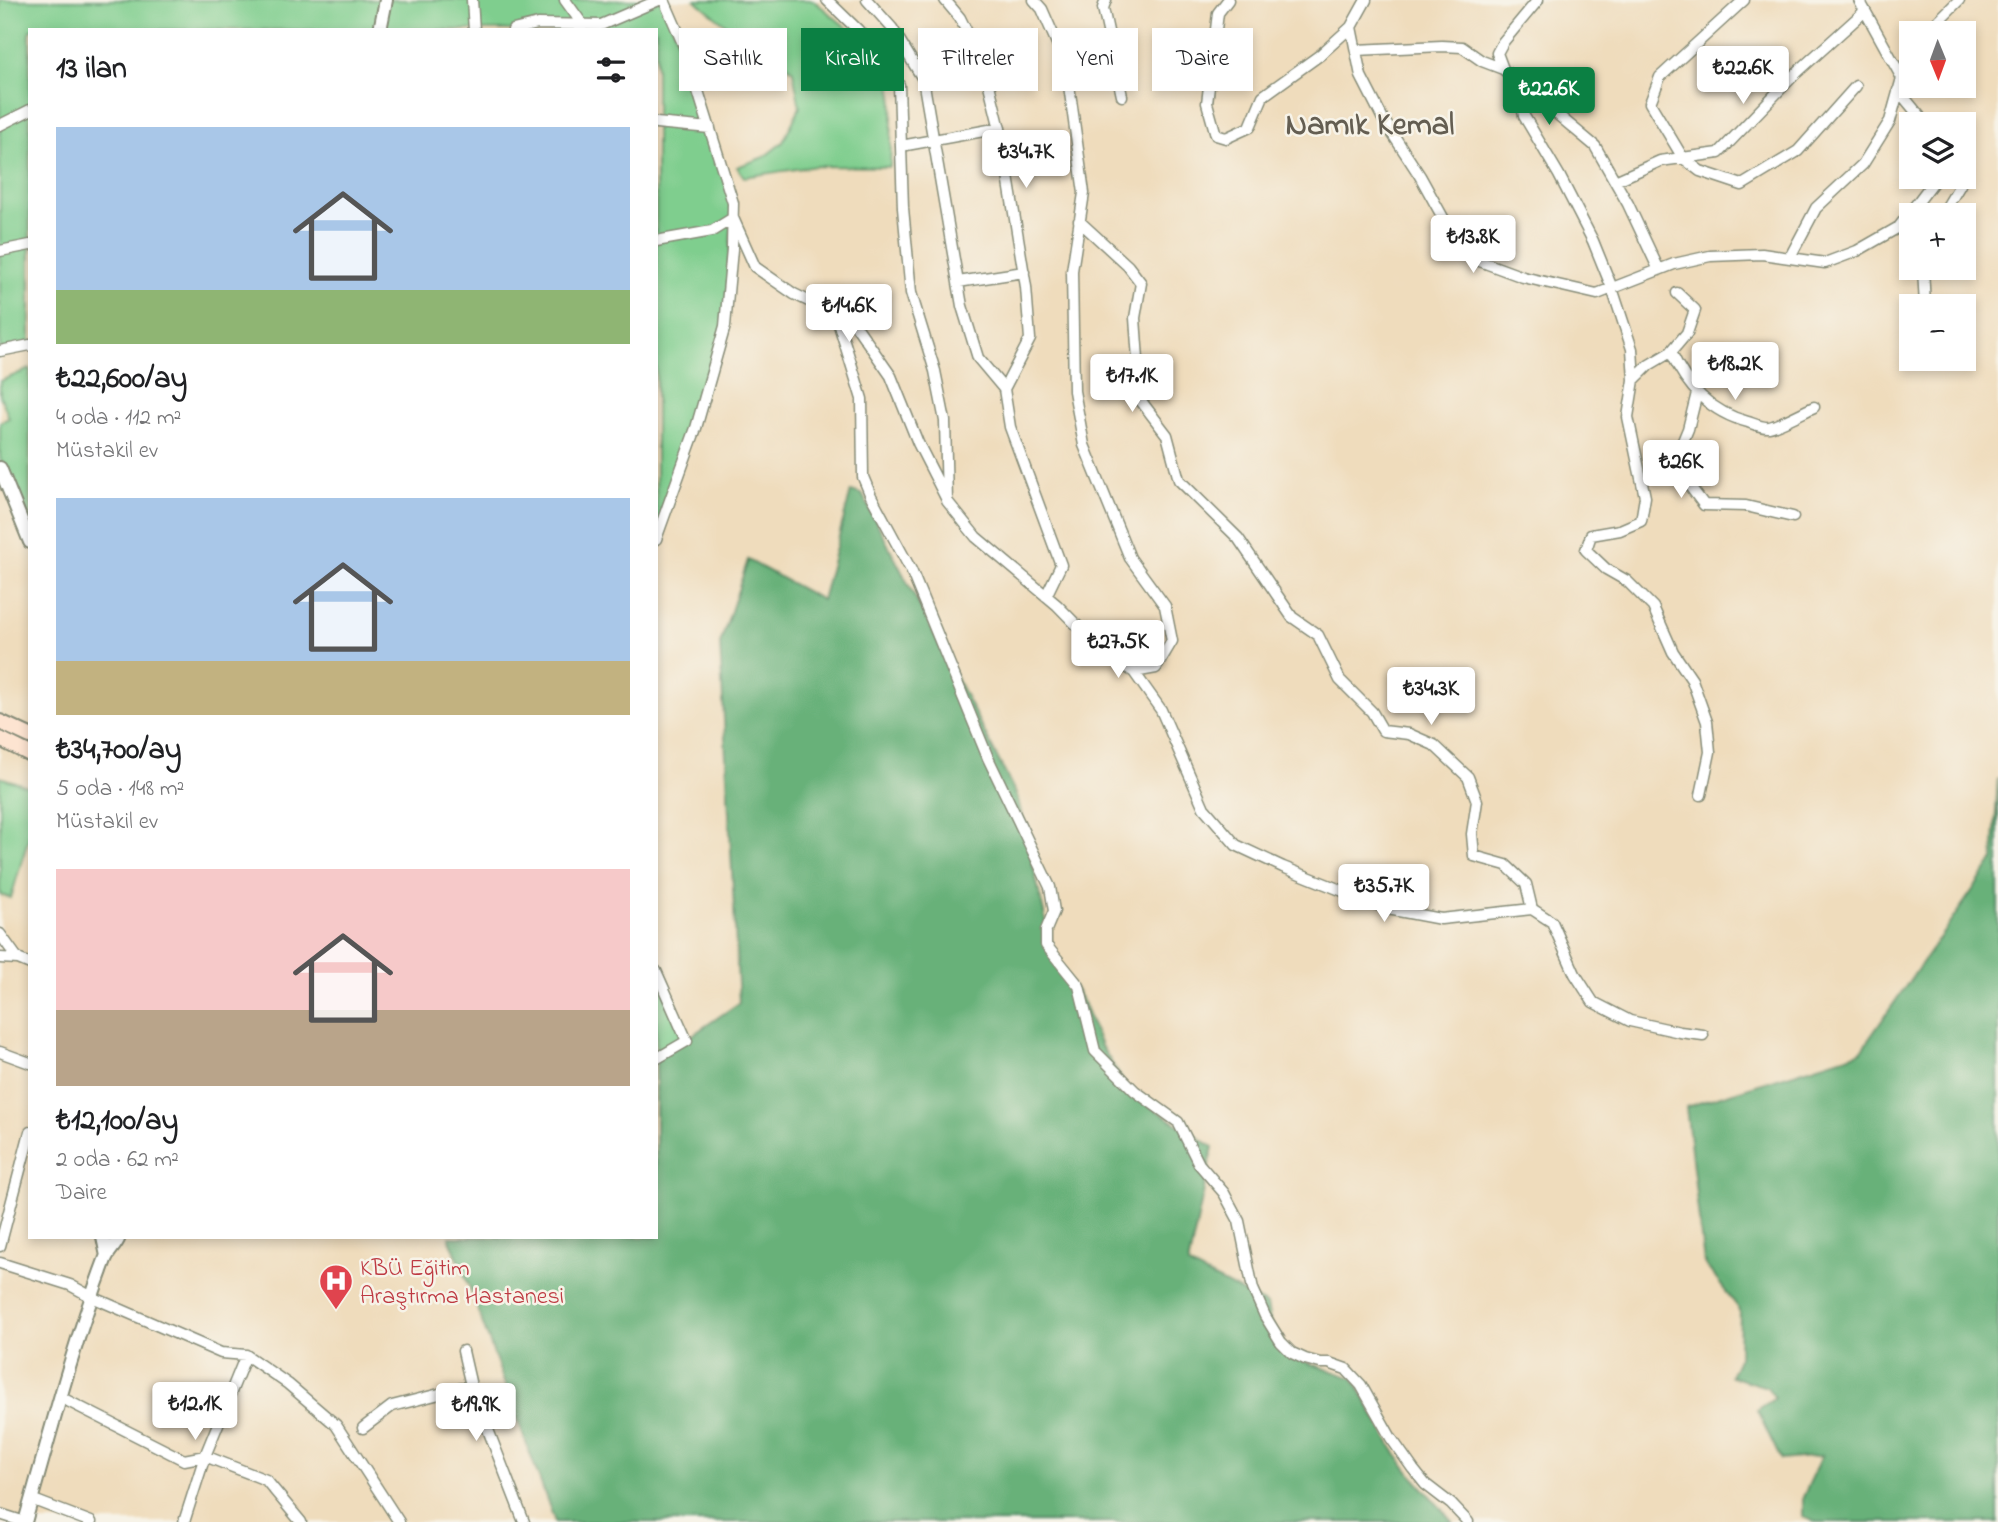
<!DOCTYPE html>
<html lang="tr">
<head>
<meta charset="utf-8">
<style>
  body { margin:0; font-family:"Indie Flower",sans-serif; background:#f6f6f6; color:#202124; height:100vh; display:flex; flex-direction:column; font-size:26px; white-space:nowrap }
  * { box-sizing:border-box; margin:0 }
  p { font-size:23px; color:#757577 }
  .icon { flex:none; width:38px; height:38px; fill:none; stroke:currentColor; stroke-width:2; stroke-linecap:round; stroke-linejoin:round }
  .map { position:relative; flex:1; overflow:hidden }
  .panel { position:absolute; left:28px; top:28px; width:630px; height:1211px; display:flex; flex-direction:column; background:#fff; border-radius:0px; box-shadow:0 4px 10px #0003 }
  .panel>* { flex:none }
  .hud { position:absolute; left:679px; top:28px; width:665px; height:63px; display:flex; gap:14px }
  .needle { width:46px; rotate:179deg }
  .tools { position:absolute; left:1899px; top:21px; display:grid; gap:14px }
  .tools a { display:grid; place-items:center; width:77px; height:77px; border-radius:0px; background:#fff; box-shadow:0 4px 10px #0003; font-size:35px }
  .price { position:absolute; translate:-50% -60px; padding:0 16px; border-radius:7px; background:#fff; color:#222; font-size:23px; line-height:46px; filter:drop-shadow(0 2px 4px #0008) }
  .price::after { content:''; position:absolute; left:50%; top:42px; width:21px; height:16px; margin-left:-10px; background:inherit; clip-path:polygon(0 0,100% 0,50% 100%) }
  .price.active { background:#0b8043; color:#fff }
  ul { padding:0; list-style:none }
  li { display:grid; align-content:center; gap:14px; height:371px; padding:0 28px }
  li span { display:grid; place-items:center; height:217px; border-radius:0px; color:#555 }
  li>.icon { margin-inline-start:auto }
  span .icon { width:126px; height:126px; fill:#fffc; stroke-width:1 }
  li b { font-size:30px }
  h2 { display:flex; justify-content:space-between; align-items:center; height:84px; padding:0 28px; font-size:30px }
  .tag { padding:0 24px; border-radius:0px; background:#fff; box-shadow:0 4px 10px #0003; font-size:24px; line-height:63px }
  .tag.active { background:#0b8043; color:#fff }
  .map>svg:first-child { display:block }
</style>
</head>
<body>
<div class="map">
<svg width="1998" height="1522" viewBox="0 0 1998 1522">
  <rect width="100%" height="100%" fill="#f7f3e8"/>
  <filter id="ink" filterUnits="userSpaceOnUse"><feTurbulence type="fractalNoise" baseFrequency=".0143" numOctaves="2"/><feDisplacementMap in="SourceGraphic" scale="14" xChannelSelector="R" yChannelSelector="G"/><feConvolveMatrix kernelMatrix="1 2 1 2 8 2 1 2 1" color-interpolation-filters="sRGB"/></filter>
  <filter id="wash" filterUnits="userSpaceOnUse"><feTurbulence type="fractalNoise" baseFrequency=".00686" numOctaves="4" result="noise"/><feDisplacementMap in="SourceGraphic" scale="28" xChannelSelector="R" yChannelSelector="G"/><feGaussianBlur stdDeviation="1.57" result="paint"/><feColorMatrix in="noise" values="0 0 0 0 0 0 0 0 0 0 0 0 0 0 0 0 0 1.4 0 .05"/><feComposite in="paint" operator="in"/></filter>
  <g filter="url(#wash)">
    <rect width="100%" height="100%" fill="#efdcbc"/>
    <path fill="#7fce8e" stroke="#4f8661" stroke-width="2" d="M0,0h664l69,203 -8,123 -69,213v-509h-56l-28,-5 -4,5h-538v315l-30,6z
      M695,0h118l39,32 35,42 6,20 -3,73 -74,-1 -72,11 -7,-10 27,-10 19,-15 17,-35 -7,-36 -21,-22 -47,-25z
      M30,369v165l-30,-76v-36l9,-4 -9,-23v-14z
      M0,777l30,10v46l-19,65 -11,-3z
      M656,971l31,70 -31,18z"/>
    <path fill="#67b179" stroke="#437756" stroke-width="2" d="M851,491l11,3 155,302 37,160 28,44 19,46 30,48 82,53 -25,118 79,40 7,38 34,20 45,15 43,76 19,25 38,43h-898l-86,-236 -20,-49h207v-177l83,-57 -19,-359 28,-84 74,40z
      M1998,778v744h-183l-12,-5v-20l19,-41 -41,4 -24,-50 18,-12 -8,-11 -37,-11 9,-19 1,-47 -36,-47 -18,-156 174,-55 133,-191z"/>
  </g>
  <g filter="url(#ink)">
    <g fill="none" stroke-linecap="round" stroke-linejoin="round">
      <g stroke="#878c78" stroke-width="13">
        <path id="minor" d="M472,0l2,30
          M565,0l18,25
          M827,0l31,30 41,55 4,123 8,85 24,78 10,50 2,80 29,36 81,68 46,47 31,20 22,-4 16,-27 -7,-35 -35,-48 -46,-113 -10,-54 -2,-120 12,-78 -18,-129 -24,-55 -8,-9
          M867,0l25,28 31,51 39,227 16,52 26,31 6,38 51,138 -15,31
          M945,0l15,18 25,51 16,64 25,154 4,52 -26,50
          M1106,0l-3,8 19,88
          M1228,0l-10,13 -11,90 9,32 10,3 24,-11 13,-31 57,-41 31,-28
          M1366,0l-15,27 10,49 22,43 37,57 32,58 25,26 46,17 74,17 77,-30 36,-8 52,-2 63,9 32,-12 42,-24 38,-50
          M1538,0l-35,42 -6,11 6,16 92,77 33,58 31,66
          M1744,0l-84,77 -10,26 33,55 17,13 42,14 56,-34 58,-65
          M1859,0l43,78
          M513,30l25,-6 63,1 58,-25
          M1935,33l1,-10 23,-23
          M1356,50l86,-4 20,1 20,14 21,8
          M1517,80l7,36 35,59 34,66 19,47 20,61 2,31 -6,37 17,80 -4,24 -21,9 -29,5 -5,15 20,19 21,12 26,26 20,45 19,28 15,42 3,30 -9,43
          M1898,90l28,34
          M656,123l54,5
          M0,125l30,-15
          M901,146l99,-18
          M1615,181l45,-20 59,-8 74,-77 72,-65
          M1942,215l18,-30 -3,-8
          M1079,221l49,45 13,17 -6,35 6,83 26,34 12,45 59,58 54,79 26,18 22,45 32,32 11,19 26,3 25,11 34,32 9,24 -5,33 2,22 32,9 20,19 6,25
          M656,241l56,-10 21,-13 22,49 39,27 60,29 37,53 27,67 28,55
          M0,251l30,-6
          M1790,257l26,-49 47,-44 27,-43 12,-43 9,-8
          M1923,268l2,38
          M958,282l66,-10
          M836,315l26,84 1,78 8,19 40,74 77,188 62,129 4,24 -8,19v15l33,41 16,65 40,40 43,31 21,42 25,29 15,28 14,68 12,27 16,26 11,11 13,6 15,4h9l17,6 15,16 30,53 22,31 12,15 26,20 17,18
          M0,351l30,-6
          M1671,352c16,35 39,60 77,70 6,2 15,6 21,5 8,-1 36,-16 45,-20
          M1634,380l15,-15 22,-13 16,-19 8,-23 -18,-17
          M1697,393l-9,36 -10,24 5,24 21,28 42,1 47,11
          M656,539l40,-111 29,-102 7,-77 1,-46 -49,-157 -20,-46
          M1134,672l27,38 43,98 32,37 47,22 105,42 53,10 91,-10 20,13 23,52 18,28 37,19 50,11 23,3
          M0,934l18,25
          M0,958l18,1 12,5
          M656,971l31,70 -31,18
          M0,1052l30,11
          M0,1246l30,-114
          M0,1263l70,22 22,12 129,56 25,2 42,29 48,41 63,97
          M463,1351l8,35 53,136
          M60,1397l124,63 21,-4 61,24 35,42
          M363,1428l29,-22 79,-20
          M31,1499l60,23
          M0,1514l25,8
          M184,1522l21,-66 41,-101"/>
      </g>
      <g stroke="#878c78" stroke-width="16">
        <path id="tertiary" d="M380,30l6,-30
          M0,468l30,74
          M103,1237l4,19
          M25,1522c25,-88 48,-177 80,-262 3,-9 11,-14 14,-23"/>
      </g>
      <g stroke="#878c78" stroke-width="18">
        <path id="secondary" d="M0,722l30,14
          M0,739l30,15"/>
      </g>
      <use href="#minor" stroke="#fff" stroke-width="10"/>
      <use href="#tertiary" stroke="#fff" stroke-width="12"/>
      <use href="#secondary" stroke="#fde4d1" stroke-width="14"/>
    </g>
  </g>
  <defs>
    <g id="hospital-pin" transform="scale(1.75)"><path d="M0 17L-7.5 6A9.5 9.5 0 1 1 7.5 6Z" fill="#e0444e" stroke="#f7f3e8"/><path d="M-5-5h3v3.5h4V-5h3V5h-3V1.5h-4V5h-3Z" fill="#fff"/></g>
  </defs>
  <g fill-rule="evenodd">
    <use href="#hospital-pin" x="336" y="1281"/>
  </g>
  <g text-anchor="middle" stroke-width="5" stroke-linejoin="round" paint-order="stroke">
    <g font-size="24" fill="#be3a42" stroke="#f7f3e8" text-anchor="start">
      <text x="360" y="1275">KBÜ Eğitim<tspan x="360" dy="28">Araştırma Hastanesi</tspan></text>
    </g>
    <g font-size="32" font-weight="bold" fill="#645e52" stroke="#f7f3e8">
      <text x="1370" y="134">Namık Kemal</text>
    </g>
  </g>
</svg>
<div class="tools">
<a><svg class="needle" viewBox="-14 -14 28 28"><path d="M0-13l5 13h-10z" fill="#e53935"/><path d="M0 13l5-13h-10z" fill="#757577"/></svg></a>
<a><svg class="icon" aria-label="layers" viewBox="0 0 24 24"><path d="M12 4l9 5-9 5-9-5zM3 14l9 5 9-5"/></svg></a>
<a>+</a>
<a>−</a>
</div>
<b class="price" style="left:1743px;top:106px">₺22.6K</b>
<b class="price active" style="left:1549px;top:127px">₺22.6K</b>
<b class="price" style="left:1026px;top:190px">₺34.7K</b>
<b class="price" style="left:1473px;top:275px">₺13.8K</b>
<b class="price" style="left:849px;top:344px">₺14.6K</b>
<b class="price" style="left:1735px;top:402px">₺18.2K</b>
<b class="price" style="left:1132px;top:414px">₺17.1K</b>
<b class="price" style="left:1681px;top:500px">₺26K</b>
<b class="price" style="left:1118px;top:680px">₺27.5K</b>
<b class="price" style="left:1431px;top:727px">₺34.3K</b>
<b class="price" style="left:1384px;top:924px">₺35.7K</b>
<b class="price" style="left:195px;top:1442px">₺12.1K</b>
<b class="price" style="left:476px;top:1443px">₺19.9K</b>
<div class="hud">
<a class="tag">Satılık</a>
<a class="tag active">Kiralık</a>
<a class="tag">Filtreler</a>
<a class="tag">Yeni</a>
<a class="tag">Daire</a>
</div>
<section class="panel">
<h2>13 ilan<svg class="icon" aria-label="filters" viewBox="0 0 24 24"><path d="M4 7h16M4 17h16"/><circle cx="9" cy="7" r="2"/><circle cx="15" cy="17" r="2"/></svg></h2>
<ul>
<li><span style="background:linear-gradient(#a9c7e8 75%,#8fb573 0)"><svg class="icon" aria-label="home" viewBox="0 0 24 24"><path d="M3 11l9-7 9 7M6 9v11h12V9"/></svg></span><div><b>₺22,600/ay</b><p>4 oda · 112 m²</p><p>Müstakil ev</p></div></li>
<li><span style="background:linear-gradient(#a9c7e8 75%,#c2b280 0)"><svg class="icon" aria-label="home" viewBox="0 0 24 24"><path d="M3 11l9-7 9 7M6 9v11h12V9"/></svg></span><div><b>₺34,700/ay</b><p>5 oda · 148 m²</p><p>Müstakil ev</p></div></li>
<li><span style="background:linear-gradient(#f6c9c9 65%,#b9a48a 0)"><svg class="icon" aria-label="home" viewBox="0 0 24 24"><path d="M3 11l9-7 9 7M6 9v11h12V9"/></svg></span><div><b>₺12,100/ay</b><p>2 oda · 62 m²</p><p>Daire</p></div></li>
</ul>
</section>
</div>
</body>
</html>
